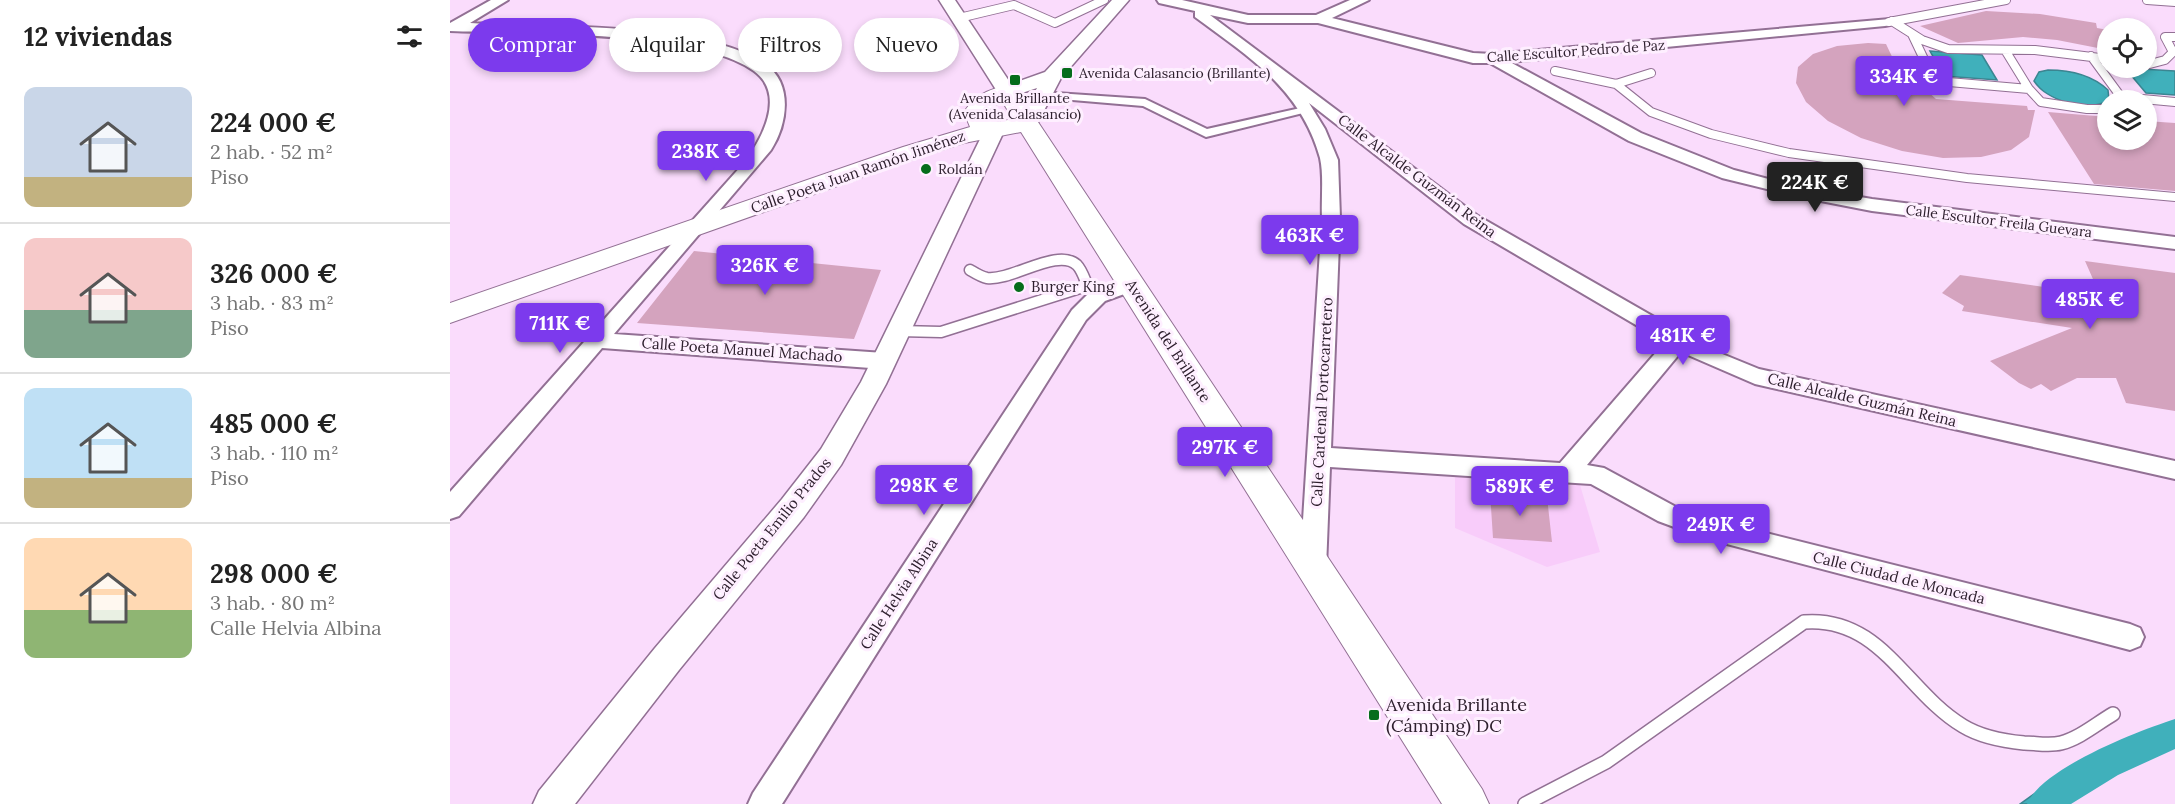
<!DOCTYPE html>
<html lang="es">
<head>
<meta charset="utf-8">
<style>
  body { margin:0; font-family:Lora,serif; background:#f6f6f6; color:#222; height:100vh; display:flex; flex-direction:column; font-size:22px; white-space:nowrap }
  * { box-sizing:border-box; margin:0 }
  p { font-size:20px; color:#767676 }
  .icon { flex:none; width:33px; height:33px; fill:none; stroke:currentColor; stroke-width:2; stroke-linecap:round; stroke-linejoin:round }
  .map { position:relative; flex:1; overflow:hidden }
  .drawer { display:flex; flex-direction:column; background:#fff; width:450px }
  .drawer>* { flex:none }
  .top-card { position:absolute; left:18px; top:18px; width:570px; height:54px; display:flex; gap:12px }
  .buttons { position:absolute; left:1647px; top:18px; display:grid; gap:12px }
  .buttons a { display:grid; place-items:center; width:60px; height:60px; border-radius:50%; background:#fff; box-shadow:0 3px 9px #0003; font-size:30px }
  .price { position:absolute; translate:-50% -51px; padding:0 14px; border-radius:6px; background:#7c3aed; color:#fff; font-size:20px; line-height:39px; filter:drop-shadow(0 2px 3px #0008) }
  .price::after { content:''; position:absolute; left:50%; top:36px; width:18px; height:14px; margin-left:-9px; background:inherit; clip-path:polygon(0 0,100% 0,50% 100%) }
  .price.current { background:#222; color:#fff }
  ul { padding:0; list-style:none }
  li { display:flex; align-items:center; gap:18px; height:150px; padding:0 24px }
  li+li { border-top:2px solid #e0e0e0 }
  li span { display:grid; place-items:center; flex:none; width:168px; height:120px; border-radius:12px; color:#555 }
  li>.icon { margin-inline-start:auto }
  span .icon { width:72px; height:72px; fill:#fffc; stroke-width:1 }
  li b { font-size:26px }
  h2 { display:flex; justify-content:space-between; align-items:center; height:72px; padding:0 24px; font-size:26px }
  .pill { padding:0 21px; border-radius:27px; background:#fff; box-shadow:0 3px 9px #0003; font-size:21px; line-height:54px }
  .pill.current { background:#7c3aed; color:#fff }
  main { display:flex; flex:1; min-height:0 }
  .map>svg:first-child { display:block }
</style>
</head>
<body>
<main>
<section class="drawer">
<h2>12 viviendas<svg class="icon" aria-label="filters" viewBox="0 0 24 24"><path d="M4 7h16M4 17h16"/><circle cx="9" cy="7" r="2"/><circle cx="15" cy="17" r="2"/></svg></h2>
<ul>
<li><span style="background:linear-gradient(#c9d6e8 75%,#c2b280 0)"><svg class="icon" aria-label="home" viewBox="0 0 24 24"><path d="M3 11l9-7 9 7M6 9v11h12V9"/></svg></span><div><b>224 000 €</b><p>2 hab. · 52 m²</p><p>Piso</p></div></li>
<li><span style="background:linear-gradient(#f6c9c9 60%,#7fa58c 0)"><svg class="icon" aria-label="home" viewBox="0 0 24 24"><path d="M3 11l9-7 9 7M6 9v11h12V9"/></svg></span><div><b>326 000 €</b><p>3 hab. · 83 m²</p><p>Piso</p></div></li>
<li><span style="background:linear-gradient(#bfe0f5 75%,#c2b280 0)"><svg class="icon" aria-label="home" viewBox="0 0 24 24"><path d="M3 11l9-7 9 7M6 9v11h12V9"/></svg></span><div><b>485 000 €</b><p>3 hab. · 110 m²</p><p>Piso</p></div></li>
<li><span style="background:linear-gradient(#ffd9b3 60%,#8fb573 0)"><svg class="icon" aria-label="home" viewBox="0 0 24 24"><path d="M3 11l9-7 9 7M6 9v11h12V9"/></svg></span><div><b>298 000 €</b><p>3 hab. · 80 m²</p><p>Calle Helvia Albina</p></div></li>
</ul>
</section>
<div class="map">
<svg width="1725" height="804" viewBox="0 0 1725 804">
  <rect width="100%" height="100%" fill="#fadcfc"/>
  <path fill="#f8ccfa" d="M1005,475l125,10 20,67 -53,15 -92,-39z"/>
  <path fill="#40b0bb" stroke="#3b8591" stroke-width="1.5" d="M1480,51l52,4 15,25 -53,-4z
    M1675,68l50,3v24l-29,-2z
    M1598,70c22,0 44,5 60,20l1,10c-22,13 -62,1 -75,-19l5,-9z
    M1725,725v15l-36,13 -10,-11z
    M1670,745l13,13 -46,24 -15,-14z
    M1612,774l15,14 -24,16h-33z"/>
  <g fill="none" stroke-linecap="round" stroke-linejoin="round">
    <path fill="#40b0bb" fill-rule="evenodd" d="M1725,719v30l-57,26 -47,29h-44c15,-36 111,-73 148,-85z"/>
  </g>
  <path fill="#d4a3be" d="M1536,11l54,3 56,9 1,5 11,2v20l-51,-10 -34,-3 -65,6 -38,-17z
    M1418,43l18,1 19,40 21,6 10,9 91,7 1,4h7l-6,27 -18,13 -30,7 -38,1 -41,-7 -41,-13 -33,-17 -22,-19 -10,-19 2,-16 15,-13 24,-8z
    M1598,112l60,5v23h38v-19l29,2v68l-81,-7z
    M244,251l187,19 -27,69 -217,-16z
    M1635,261l90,12v138l-49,-8 -10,-25h-39l-26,13 -10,-7 -10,5 -12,-6 -29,-22 82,-33 -110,-17 2,-5 -22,-13 18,-18 140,20z
    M1040,492l57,5 5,45 -59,-4z"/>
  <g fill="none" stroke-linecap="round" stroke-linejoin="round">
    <g stroke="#927094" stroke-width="10">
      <path id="service-far2" d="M1697,0l28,2
        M509,18l55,-13 41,18 49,-23
        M1442,21l30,19 26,9 87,1 73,9
        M1439,22l117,-22
        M1462,34l19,40 18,8 80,7 12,13 46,7h21
        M1555,50l24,39
        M1641,56l30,41
        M1696,65l19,-5 8,-8 -8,-15h10
        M1105,71l61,13 35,-11
        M1166,84l35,28 60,22 78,19 178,25 208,19
        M1672,100l-1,-3 54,5"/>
    </g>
    <g stroke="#927094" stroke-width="13">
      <path id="service-far1" d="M449,331l42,1 139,-44 6,-6c-2,-5 -5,-13 -9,-17 -19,-18 -65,16 -90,13 -6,-1 -12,-5 -17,-8"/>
    </g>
    <g stroke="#927094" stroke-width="16">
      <path id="service" d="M1075,804l81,-42 198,-140c77,-6 102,70 159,104 18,11 40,15 61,17 12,0 25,3 37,0 19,-5 35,-19 52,-29"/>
    </g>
    <g stroke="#927094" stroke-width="4">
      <path id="pedestrian" d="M591,92l104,7 62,30 98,-22 6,4 -105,26 -63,-31 -106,-9v-4z"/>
    </g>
    <g stroke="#927094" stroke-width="4">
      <path id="minor" d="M41,0h17l-38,23c74,4 235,-1 295,41 29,20 22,61 6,86l-157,184 270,19 8,3 3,5 -3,5 -8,3 -282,-21 -143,168 -9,3v-27l293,-328c18,-23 44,-69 11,-93 -55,-41 -232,-37 -304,-40v-8z
        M707,0h25l66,15h68l34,-15h19l-37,18 141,35 20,1 397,-35v6l-5,1 -375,36 131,71 93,37 61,16 77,13 303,38v12l-303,-38 -77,-15 -73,-18 -93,-37 -139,-78h-17l-155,-40h-70l-38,-8 268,201 232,133 49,20 416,92v18l-420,-95 -74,-32 -94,113 17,3 72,39 30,11 424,106 10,4 4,9 -4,9 -10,4 -426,-112 -46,-17 -67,-37 -261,-17 -4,101 -4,8 -9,3 -9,-3 -4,-8 22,-350c-1,-19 2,-42 -2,-60 -19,-69 -71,-101 -125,-141v-6l-36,-8zM859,103l155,121 201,118 -105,121 -229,-15 9,-230 -2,-58 -13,-31z
        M681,277l7,2 3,5 -3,5 -33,12 -19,19 -304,484h-34l5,-11 319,-483 19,-19z"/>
    </g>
    <g stroke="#927094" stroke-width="3">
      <path id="tertiary" d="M489,0h16l56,84 34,-12 67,-72h17l-68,78 -24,46 -3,4h-14l-3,-4 20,-36 -30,10 -7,-2z
        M545,123l7,2 3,4 -119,255 -45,81 -37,52 -125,153 -104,134h-42l6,-13 116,-143 127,-149 39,-50 40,-67 124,-253 3,-4z"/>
    </g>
    <g stroke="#927094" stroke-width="2">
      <path id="secondary" d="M557,85l8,2 3,5 464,697 7,15h-47l-421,-672 -57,11 -45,14 -469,166v-20l453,-156 67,-20 -6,-15c11,-17 24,-22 43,-27zM552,101l11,18 -16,3 -9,-3 -2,-7z"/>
    </g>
    <use href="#service-far2" stroke="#fff" stroke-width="8"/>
    <use href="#service-far1" stroke="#fff" stroke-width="10"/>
    <use href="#service" stroke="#fff" stroke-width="13"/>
    <use href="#pedestrian" fill="#fff" fill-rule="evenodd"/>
    <use href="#minor" fill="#fff" fill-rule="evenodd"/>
    <use href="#tertiary" fill="#fff" fill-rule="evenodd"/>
    <use href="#secondary" fill="#fff" fill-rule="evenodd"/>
  </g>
  <g fill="#056d1b" stroke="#feefff" stroke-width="2">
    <rect x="611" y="67" width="12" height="12" rx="3"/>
    <rect x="559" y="74" width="12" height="12" rx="3"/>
    <circle cx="476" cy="169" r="6"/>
    <circle cx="569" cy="287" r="6"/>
    <rect x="918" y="709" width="12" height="12" rx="3"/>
  </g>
  <g text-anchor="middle" stroke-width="6" stroke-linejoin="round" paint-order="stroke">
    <g font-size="14" fill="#2e202e" stroke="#feefff">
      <text transform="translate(1126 51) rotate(-4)" y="5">Calle Escultor Pedro de Paz</text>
      <text transform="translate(1549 221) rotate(7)" y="5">Calle Escultor Freila Guevara</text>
    </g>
    <g font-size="14" fill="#2e202e" stroke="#feefff" text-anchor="start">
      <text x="629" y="78">Avenida Calasancio (Brillante)</text>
      <text x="565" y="103" text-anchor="middle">Avenida Brillante<tspan x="565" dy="16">(Avenida Calasancio)</tspan></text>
      <text x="488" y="174">Roldán</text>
    </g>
    <g font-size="15" fill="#2e202e" stroke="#feefff">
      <text transform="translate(408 172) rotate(-19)" y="5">Calle Poeta Juan Ramón Jiménez</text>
      <text transform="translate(967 176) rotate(37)" y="5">Calle Alcalde Guzmán Reina</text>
      <text transform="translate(718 341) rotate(57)" y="5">Avenida del Brillante</text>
      <text transform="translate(292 350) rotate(4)" y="5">Calle Poeta Manuel Machado</text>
      <text transform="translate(1412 400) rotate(13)" y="5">Calle Alcalde Guzmán Reina</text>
      <text transform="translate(872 402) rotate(-87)" y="5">Calle Cardenal Portocarretero</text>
      <text transform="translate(322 529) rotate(-51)" y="5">Calle Poeta Emilio Prados</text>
      <text transform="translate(1449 578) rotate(14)" y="5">Calle Ciudad de Moncada</text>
      <text transform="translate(449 594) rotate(-57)" y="5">Calle Helvia Albina</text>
    </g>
    <g font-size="15" fill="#2e202e" stroke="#feefff" text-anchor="start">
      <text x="581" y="292">Burger King</text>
    </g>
    <g font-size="18" fill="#2e202e" stroke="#feefff" text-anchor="start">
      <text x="936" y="711">Avenida Brillante<tspan x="936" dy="21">(Cámping) DC</tspan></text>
    </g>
  </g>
</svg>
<div class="buttons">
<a><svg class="icon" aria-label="locate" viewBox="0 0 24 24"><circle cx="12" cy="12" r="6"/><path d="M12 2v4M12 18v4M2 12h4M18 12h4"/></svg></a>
<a><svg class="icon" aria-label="layers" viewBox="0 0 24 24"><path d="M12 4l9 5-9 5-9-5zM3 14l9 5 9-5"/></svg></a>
</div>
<b class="price" style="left:1454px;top:107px">334K €</b>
<b class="price" style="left:256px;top:182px">238K €</b>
<b class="price current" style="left:1365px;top:213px">224K €</b>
<b class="price" style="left:860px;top:266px">463K €</b>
<b class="price" style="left:315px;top:296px">326K €</b>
<b class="price" style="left:1640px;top:330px">485K €</b>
<b class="price" style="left:110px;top:354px">711K €</b>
<b class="price" style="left:1233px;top:366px">481K €</b>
<b class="price" style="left:775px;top:478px">297K €</b>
<b class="price" style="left:474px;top:516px">298K €</b>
<b class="price" style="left:1070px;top:517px">589K €</b>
<b class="price" style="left:1271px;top:555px">249K €</b>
<div class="top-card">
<a class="pill current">Comprar</a>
<a class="pill">Alquilar</a>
<a class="pill">Filtros</a>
<a class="pill">Nuevo</a>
</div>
</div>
</main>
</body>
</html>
